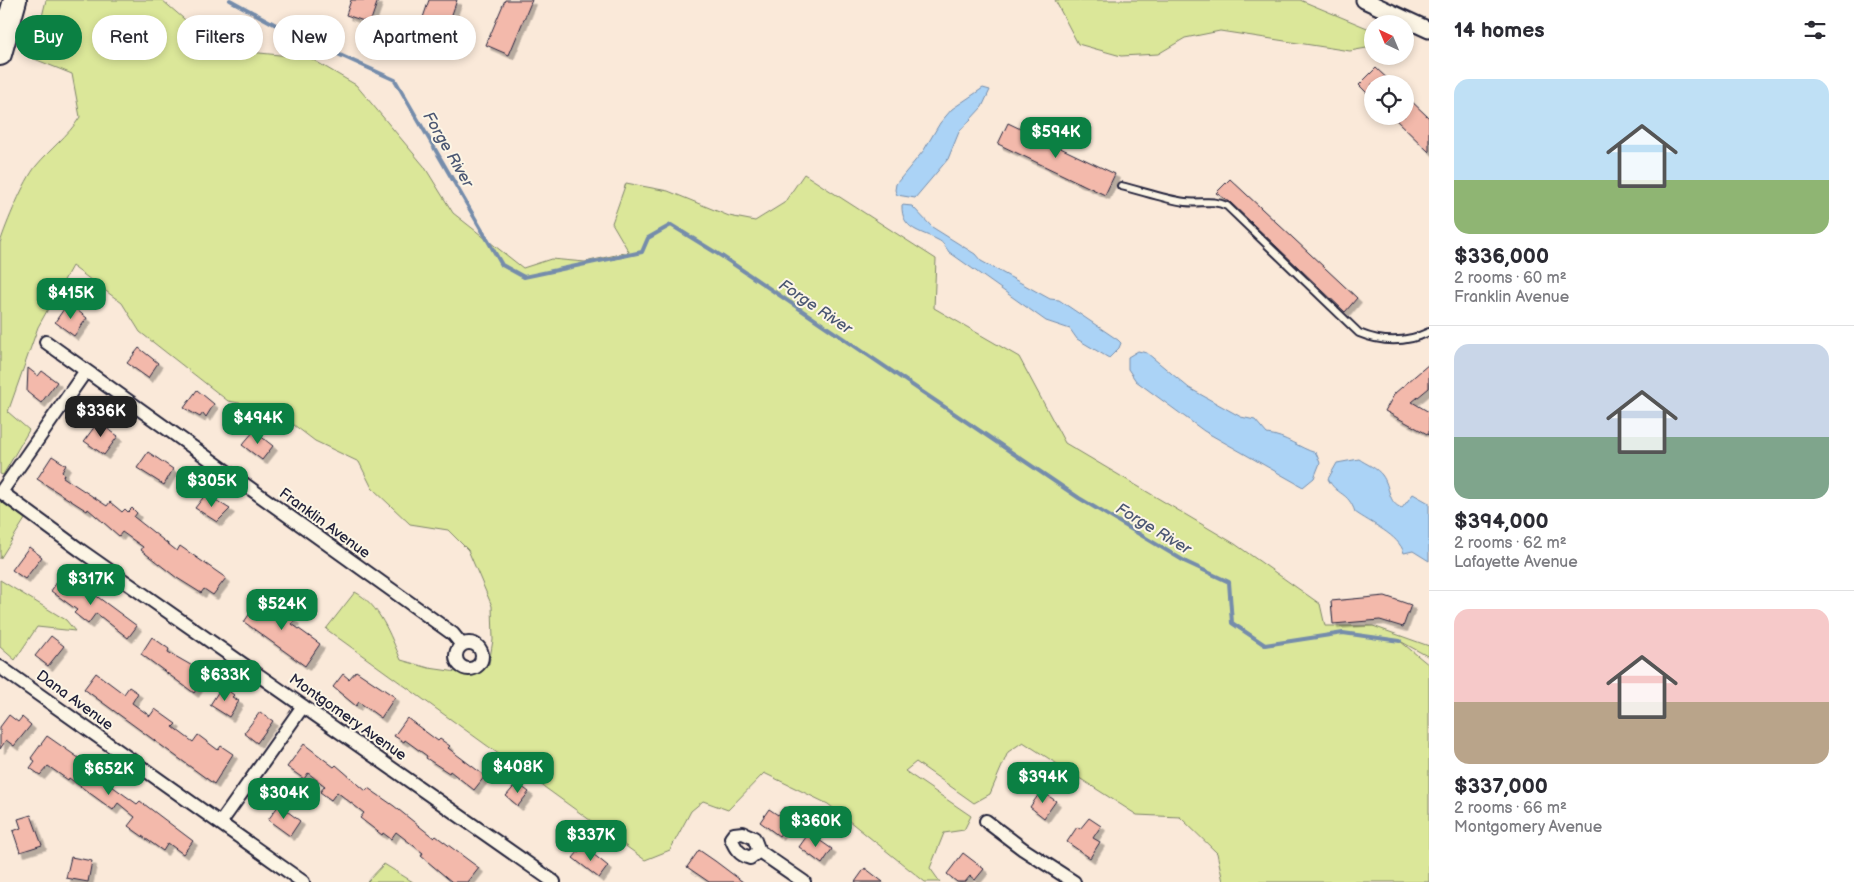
<!DOCTYPE html>
<html lang="en">
<head>
<meta charset="utf-8">
<style>
  body { margin:0; font-family:"Balsamiq Sans",sans-serif; background:#f7f7f7; color:#2b2b33; height:100vh; display:flex; flex-direction:column; font-size:19px; white-space:nowrap }
  * { box-sizing:border-box; margin:0 }
  p { font-size:16px; color:#7c7c81 }
  .icon { flex:none; width:28px; height:28px; fill:none; stroke:currentColor; stroke-width:2; stroke-linecap:round; stroke-linejoin:round }
  .map { position:relative; flex:1; overflow:hidden }
  .details { display:flex; flex-direction:column; background:#fff; width:425px }
  .details>* { flex:none }
  .hud { position:absolute; left:15px; top:15px; width:475px; height:45px; display:flex; gap:10px }
  .needle { width:32px; rotate:316deg }
  .controls { position:absolute; left:1364px; top:15px; display:grid; gap:10px }
  .controls a { display:grid; place-items:center; width:50px; height:50px; border-radius:50%; background:#fff; box-shadow:0 2px 8px #0003; font-size:25px }
  .price { position:absolute; translate:-50% -42px; padding:0 11px; border-radius:10px; background:#0b8043; color:#fff; font-size:16px; line-height:32px; filter:drop-shadow(0 1px 2px #0008) }
  .price::after { content:''; position:absolute; left:50%; top:30px; width:15px; height:11px; margin-left:-8px; background:inherit; clip-path:polygon(0 0,100% 0,50% 100%) }
  .price.selected { background:#222; color:#fff }
  ul { padding:0; list-style:none }
  li { display:grid; align-content:center; gap:10px; height:265px; padding:0 25px }
  li+li { border-top:1px solid #e1e1e2 }
  li span { display:grid; place-items:center; height:155px; border-radius:15px; color:#555 }
  li>.icon { margin-inline-start:auto }
  span .icon { width:90px; height:90px; fill:#fffc; stroke-width:1 }
  li b { font-size:21px }
  h2 { display:flex; justify-content:space-between; align-items:center; height:60px; padding:0 25px; font-size:21px }
  .pill { padding:0 18px; border-radius:22px; background:#fff; box-shadow:0 2px 8px #0003; font-size:18px; line-height:45px }
  .pill.selected { background:#0b8043; color:#fff }
  main { display:flex; flex:1; min-height:0 }
  .map>svg:first-child { display:block }
</style>
</head>
<body>
<main>
<div class="map">
<svg width="1429" height="882" viewBox="0 0 1429 882">
  <defs>
    <filter id="shadow"><feDropShadow dx="4.5" dy="4.5" stdDeviation="0" flood-color="#0004"/></filter>
  </defs>
  <rect width="100%" height="100%" fill="#fae9d9"/>
  <filter id="ink" filterUnits="userSpaceOnUse"><feTurbulence type="fractalNoise" baseFrequency=".02" numOctaves="2"/><feDisplacementMap in="SourceGraphic" scale="10" xChannelSelector="R" yChannelSelector="G"/><feConvolveMatrix kernelMatrix="1 2 1 2 8 2 1 2 1" color-interpolation-filters="sRGB"/></filter>
  <g filter="url(#ink)">
    <path fill="#dbe799" stroke="#7e846a" d="M46,0h116l57,49 91,9 46,27 68,81 29,47 70,55 28,-9 34,3 44,-10 -17,-29 14,-40 42,8 61,25 26,5 29,-18 20,-29 132,85 -2,49 85,49 46,86 170,101 85,60 5,22h48l56,20v11l-29,-16 29,24v217h-206l-6,-29 -37,-36 -43,-2 -114,-73 -15,10 -18,42 -16,9 -58,-41 -11,9 66,45 -7,14 -20,3 -14,35 10,14h-15l-97,-78 -64,-31 -36,37 -25,-9 -12,10 -21,39 -25,10 -319,-231 29,-37c25,13 35,43 46,68l28,8 35,5 25,-9 4,-24 -1,-34 -24,-56 -20,-20 -38,-6 -38,-36 -13,-26 -44,-21 -42,-32 -45,-8 -88,-69 -18,-29 -50,-37 -34,61 -30,85 21,18 -26,45 -3,-1v-231c6,-19 24,-62 36,-77 14,-17 32,-30 44,-49l-8,-43 -40,-16z
      M1055,0h245l72,30v17l-22,4 -130,-20 -35,7 -27,16 -37,2 -43,-12z
      M0,501l25,18 -25,40z
      M0,580l66,40 9,11 -38,-4 -22,33 -15,-13z
      M384,864l29,18h-46z"/>
    <path fill="#abd3f6" stroke="#748cab" d="M983,88l7,2 -8,17 -23,25 -11,27 -33,39 -18,-3 -2,-5 1,-6 28,-34 16,-27 12,-14z
      M902,205l10,1 20,21 43,27 6,7 69,38 9,1 59,40 3,3 -2,5 -10,10 -32,-19 -7,-10 -24,-8 -97,-69c-3,-4 -6,-10 -11,-12 -17,-9 -37,-10 -36,-35z
      M1138,351l9,2 42,35 52,29 14,3 12,14c19,2 32,14 49,19l4,10 -6,15 -11,9 -99,-56 -68,-50 -8,-12v-12z
      M1359,459c7,5 18,9 23,16 9,12 5,28 20,33l11,-14 16,9v58l-16,-10 -9,2c-5,-18 -34,-30 -49,-41 -7,-21 -18,-16 -27,-33l9,-16z"/>
    <g fill="none" stroke-linecap="round" stroke-linejoin="round">
      <path stroke="#748cab" stroke-width="4" d="M230,0l57,31 108,49 107,185 22,12 118,-25 6,-14 23,-13 52,32 356,241 107,64 43,20 3,41 33,22 78,-12 57,8"/>
    </g>
    <path fill="#f3b9ab" stroke="#22223b" filter="url(#shadow)" d="M351,0h27l-8,23 -24,-8z
      M429,0h28l-16,46 -25,-8z
      M505,0h27l-23,55 -23,-10z
      M1376,68l17,16h-21v14l-13,-13z
      M1405,95l24,23v34l-37,-36h13z
      M1008,123l107,51 -10,21 -107,-51z
      M1230,179l127,119 -12,14 -115,-110 -14,-9z
      M68,303l19,15 -13,18 -19,-14z
      M139,348l19,15 -10,15 -21,-15z
      M1429,364v24l-17,14 17,10v23l-44,-24 10,-18z
      M28,368l10,8 4,-5 15,11 -16,21 -14,-11z
      M197,390l17,14 -8,13 -3,-4 -3,4 -16,-9z
      M98,422l20,14 -14,19 -20,-14z
      M254,431l19,15 -11,14 -20,-15z
      M148,452l25,17 -9,16 -27,-17z
      M52,456l14,9 -4,7 2,2 -1,3 44,29 3,-4 12,10 3,-3 3,3 4,-4 5,5 -3,4 43,34 3,-5 46,32 -13,17 -9,-6 -3,4 -24,-15 -36,-28 2,-3 -21,-15 -3,4 -31,-27 -1,2 -50,-32z
      M206,494l24,15 -13,13 -22,-14z
      M29,547l13,10 -17,22 -13,-9z
      M63,573l25,22 3,-3 46,34 -9,12 -32,-25 -8,11 -14,-11 3,-3 -26,-19z
      M1385,596l26,9 -8,22 -23,-7 -47,4 -2,-23z
      M264,599l31,21 -3,4 28,20 -15,22 -61,-44 15,-22 3,2z
      M51,636l13,10 -16,20 -13,-10z
      M152,637l17,12 -1,3 28,16 -1,3 9,7 -10,15 -53,-39z
      M356,671l39,26 -14,21 -22,-16 -3,4 -23,-19 10,-13 6,5z
      M96,673l28,21 5,-7 9,6 -6,10 18,13 5,-7 21,15 -3,3 20,15 5,-7 20,15 3,-4 12,8 -19,30 -130,-95z
      M222,686l12,9 -2,2 7,4 -10,16 -19,-12z
      M260,712l13,9 -16,22 -13,-10z
      M9,715l9,7 4,-5 9,8 -17,21 -8,-6 -6,9v-22z
      M407,718l31,23 2,-2 10,7 -2,2 37,28 -11,14 -24,-19 -1,2 -23,-15 1,-2 -22,-16 -1,2 -10,-6z
      M47,736l36,25 -2,1 14,12 42,30 3,-3 53,40 -10,13 -15,-11 -5,8 -35,-25 7,-9 -17,-14 -5,7 -44,-32 -1,2 -20,-14 -8,9 -10,-7 5,-7 -4,-3z
      M304,744l30,23 2,-2 30,26 2,-3 26,18 40,32 2,-2 43,32 -11,14h-16l-31,-26 2,-3 -27,-21 -5,7 -8,-6 -1,2 -22,-17 4,-5 -27,-21 -6,8 -11,-8 5,-6 -17,-13 -4,6 -17,-12z
      M517,783l12,9 -11,14 -12,-10z
      M1041,791l15,10 -12,17 -14,-11z
      M279,805l21,16 -10,15 -22,-16z
      M784,807l10,7 -15,22 -19,-14 9,-13 9,6z
      M31,815l11,30 -22,7 -7,-21 8,-3 -3,-9z
      M1089,818l12,8 -8,12 7,4 -10,16 -23,-16 10,-15 3,2z
      M809,833l23,16 -10,15 -23,-17z
      M583,846l25,20 -9,12 -26,-20z
      M699,850l16,11 28,21h-34l-22,-15z
      M963,853l21,16 -9,11 -5,-4 -5,6h-8l-10,-8z
      M71,857l21,4 -4,21 -22,-4z
      M865,868l18,14h-28z"/>
    <g fill="none" stroke-linecap="round" stroke-linejoin="round">
      <g stroke="#22223b" stroke-width="10">
        <path id="service" d="M1121,186c21,5 43,13 64,16 16,2 27,-3 42,4l132,127c24,10 47,10 70,-1"/>
      </g>
      <g stroke="#22223b" stroke-width="16">
        <path id="minor" d="M46,342l407,292 9,11
          M85,372l-84,120 79,58 474,332
          M456 656a13 13 0 1 1 26 0a13 13 0 1 1-26 0Z
          M0,667l303,215
          M986,821l37,28 51,33
          M221,822l82,-116
          M759,851l-9,7c-11,-3 -15,-10 -19,-20l3,-4 9,-1 11,5 5,13 45,31"/>
      </g>
      <g stroke="#22223b" stroke-width="19">
        <path id="tertiary" d="M1364,0l65,30"/>
      </g>
      <g stroke="#22223b" stroke-width="26">
        <path id="motorway" d="M0,54l15,-54"/>
      </g>
      <use href="#service" stroke="#fcf5e5" stroke-width="6"/>
      <use href="#minor" stroke="#fcf5e5" stroke-width="12"/>
      <use href="#tertiary" stroke="#fcf5e5" stroke-width="15"/>
      <use href="#motorway" stroke="#fcf5e5" stroke-width="22"/>
    </g>
  </g>
  <g text-anchor="middle" stroke-width="4" stroke-linejoin="round" paint-order="stroke">
    <g font-size="15" fill="#22223b" stroke="#fcf5e5">
      <text transform="translate(325 523) rotate(36)" y="5">Franklin Avenue</text>
      <text transform="translate(75 700) rotate(36)" y="5">Dana Avenue</text>
      <text transform="translate(348 717) rotate(35)" y="5">Montgomery Avenue</text>
    </g>
    <g font-size="16" font-style="italic" fill="#4b5773" stroke="#fcf5e5">
      <text transform="translate(449 149) rotate(60)" y="6">Forge River</text>
      <text transform="translate(816 306) rotate(34)" y="6">Forge River</text>
      <text transform="translate(1154 528) rotate(31)" y="6">Forge River</text>
    </g>
  </g>
</svg>
<div class="controls">
<a><svg class="needle" viewBox="-14 -14 28 28"><path d="M0-13l5 13h-10z" fill="#e53935"/><path d="M0 13l5-13h-10z" fill="#7c7c81"/></svg></a>
<a><svg class="icon" aria-label="locate" viewBox="0 0 24 24"><circle cx="12" cy="12" r="6"/><path d="M12 2v4M12 18v4M2 12h4M18 12h4"/></svg></a>
</div>
<b class="price" style="left:1056px;top:159px">$594K</b>
<b class="price" style="left:71px;top:320px">$415K</b>
<b class="price selected" style="left:101px;top:438px">$336K</b>
<b class="price" style="left:258px;top:445px">$494K</b>
<b class="price" style="left:212px;top:508px">$305K</b>
<b class="price" style="left:91px;top:606px">$317K</b>
<b class="price" style="left:282px;top:631px">$524K</b>
<b class="price" style="left:225px;top:702px">$633K</b>
<b class="price" style="left:518px;top:794px">$408K</b>
<b class="price" style="left:109px;top:796px">$652K</b>
<b class="price" style="left:1043px;top:804px">$394K</b>
<b class="price" style="left:284px;top:820px">$304K</b>
<b class="price" style="left:816px;top:848px">$360K</b>
<b class="price" style="left:591px;top:862px">$337K</b>
<div class="hud">
<a class="pill selected">Buy</a>
<a class="pill">Rent</a>
<a class="pill">Filters</a>
<a class="pill">New</a>
<a class="pill">Apartment</a>
</div>
</div>
<section class="details">
<h2>14 homes<svg class="icon" aria-label="filters" viewBox="0 0 24 24"><path d="M4 7h16M4 17h16"/><circle cx="9" cy="7" r="2"/><circle cx="15" cy="17" r="2"/></svg></h2>
<ul>
<li><span style="background:linear-gradient(#bfe0f5 65%,#8fb573 0)"><svg class="icon" aria-label="home" viewBox="0 0 24 24"><path d="M3 11l9-7 9 7M6 9v11h12V9"/></svg></span><div><b>$336,000</b><p>2 rooms · 60 m²</p><p>Franklin Avenue</p></div></li>
<li><span style="background:linear-gradient(#c9d6e8 60%,#7fa58c 0)"><svg class="icon" aria-label="home" viewBox="0 0 24 24"><path d="M3 11l9-7 9 7M6 9v11h12V9"/></svg></span><div><b>$394,000</b><p>2 rooms · 62 m²</p><p>Lafayette Avenue</p></div></li>
<li><span style="background:linear-gradient(#f6c9c9 60%,#b9a48a 0)"><svg class="icon" aria-label="home" viewBox="0 0 24 24"><path d="M3 11l9-7 9 7M6 9v11h12V9"/></svg></span><div><b>$337,000</b><p>2 rooms · 66 m²</p><p>Montgomery Avenue</p></div></li>
</ul>
</section>
</main>
</body>
</html>
